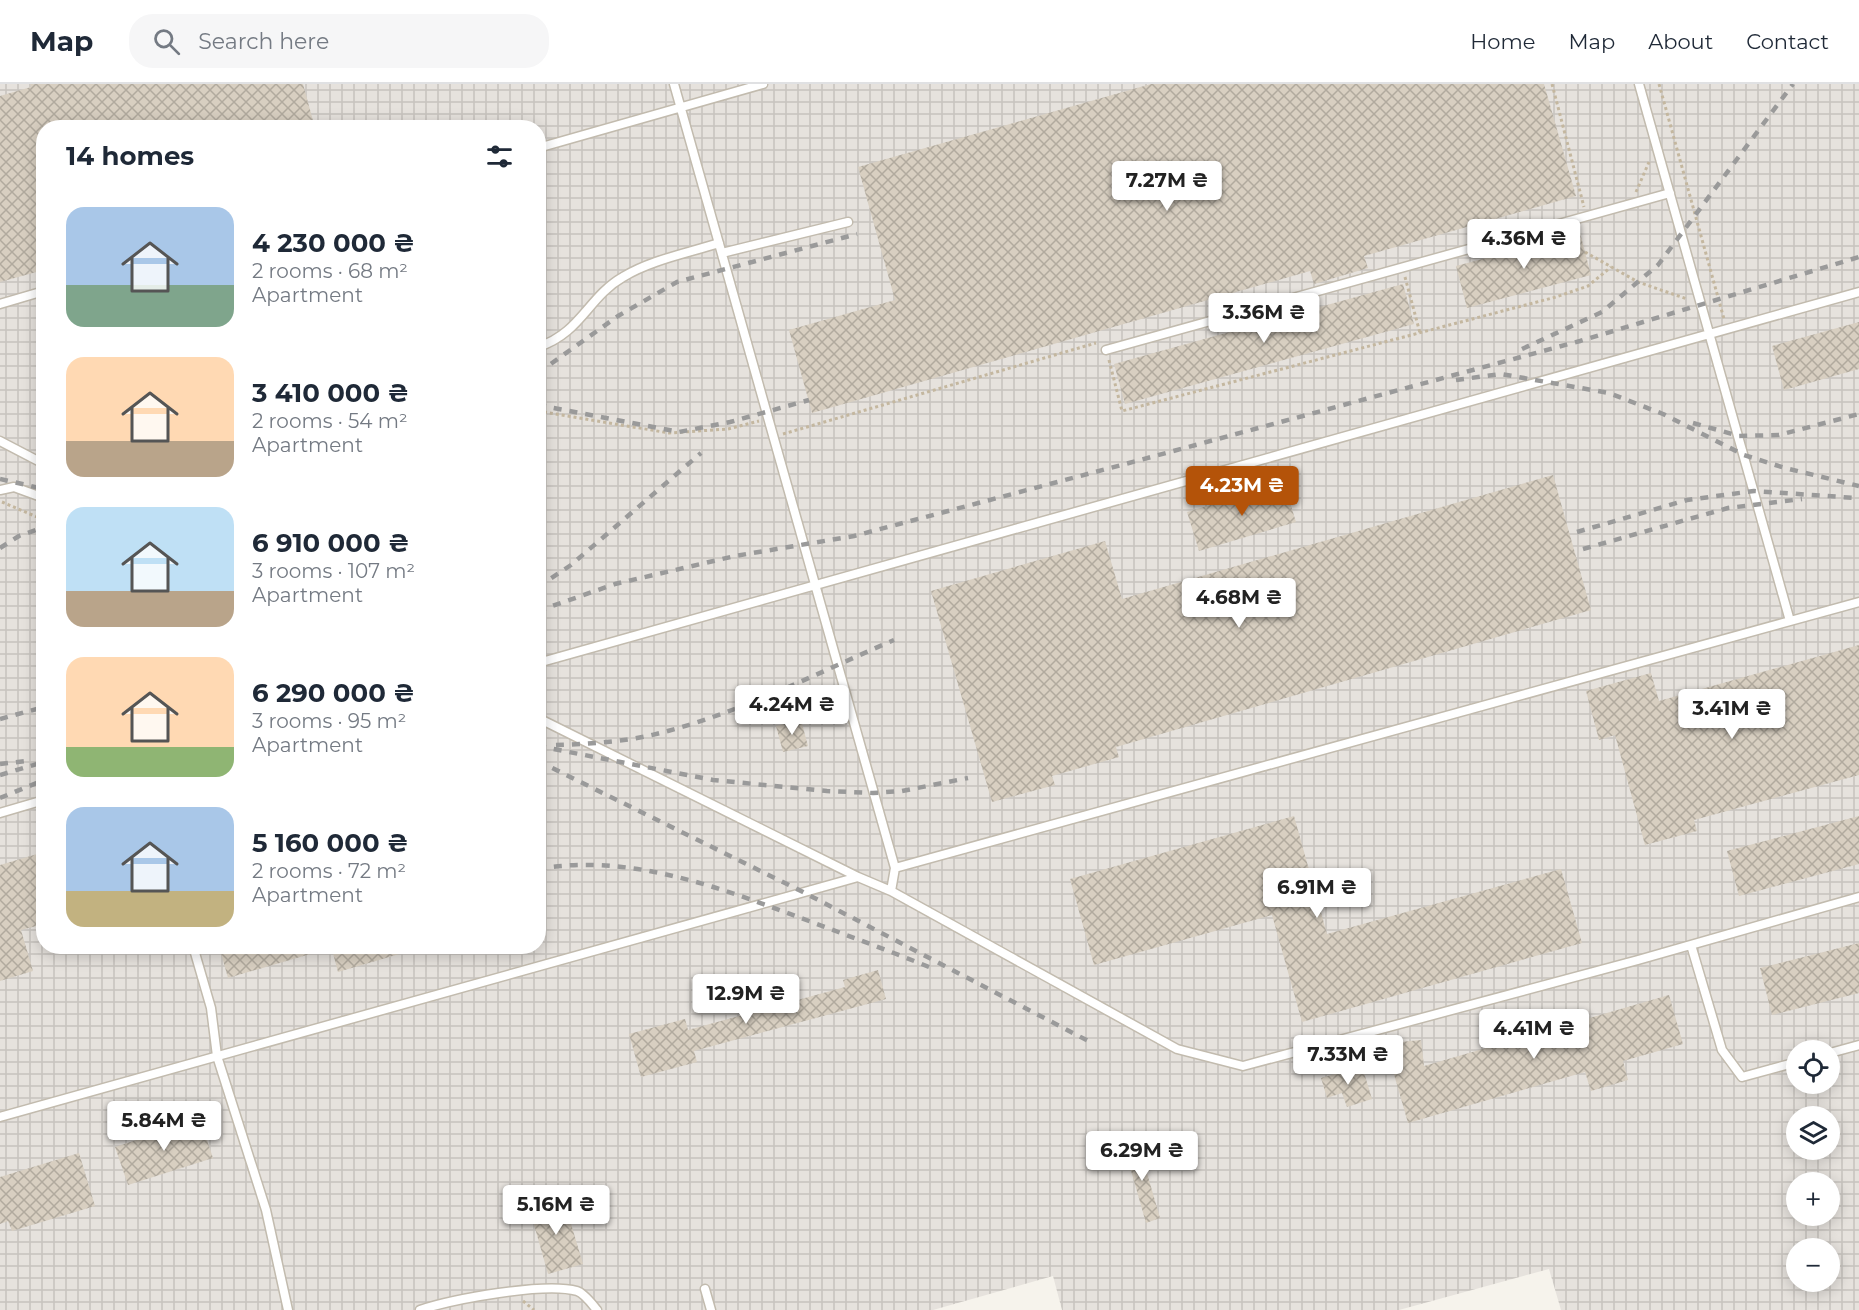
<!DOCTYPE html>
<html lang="en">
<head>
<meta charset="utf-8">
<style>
  body { margin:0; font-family:Montserrat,sans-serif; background:#f6f6f7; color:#1f2937; height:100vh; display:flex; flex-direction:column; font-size:22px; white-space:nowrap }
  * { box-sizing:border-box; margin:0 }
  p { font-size:20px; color:#747a83 }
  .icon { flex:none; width:33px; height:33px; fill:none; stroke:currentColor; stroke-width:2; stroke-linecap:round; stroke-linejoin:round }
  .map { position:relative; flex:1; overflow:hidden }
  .panel { position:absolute; left:36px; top:36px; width:510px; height:834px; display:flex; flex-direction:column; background:#fff; border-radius:24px; box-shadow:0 3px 15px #0003 }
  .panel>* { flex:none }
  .tools { position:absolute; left:1786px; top:956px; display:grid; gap:12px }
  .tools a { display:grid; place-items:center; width:54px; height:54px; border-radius:50%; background:#fff; box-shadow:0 3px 15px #0003; font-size:30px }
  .price { position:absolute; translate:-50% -51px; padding:0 14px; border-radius:6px; background:#fff; color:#222; font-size:20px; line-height:39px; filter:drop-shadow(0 2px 3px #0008) }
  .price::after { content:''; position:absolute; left:50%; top:36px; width:18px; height:14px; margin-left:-9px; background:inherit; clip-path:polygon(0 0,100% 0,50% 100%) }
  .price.active { background:#b45309; color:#fff }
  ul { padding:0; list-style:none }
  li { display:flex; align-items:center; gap:18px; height:150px; padding:0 30px }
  li span { display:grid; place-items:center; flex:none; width:168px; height:120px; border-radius:18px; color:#555 }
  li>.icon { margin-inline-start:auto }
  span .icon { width:72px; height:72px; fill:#fffc; stroke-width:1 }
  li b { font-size:26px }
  h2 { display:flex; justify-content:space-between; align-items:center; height:72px; padding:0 30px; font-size:26px }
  header { display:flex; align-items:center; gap:36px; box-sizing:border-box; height:84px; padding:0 30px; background:#fff; border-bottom:2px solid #e0e1e3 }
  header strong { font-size:28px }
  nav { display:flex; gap:33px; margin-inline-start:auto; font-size:21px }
  .search { width:420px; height:54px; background:#f6f6f7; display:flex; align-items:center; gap:15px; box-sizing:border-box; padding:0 21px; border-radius:24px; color:#747a83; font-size:22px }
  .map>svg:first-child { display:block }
</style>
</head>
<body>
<header>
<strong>Map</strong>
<div class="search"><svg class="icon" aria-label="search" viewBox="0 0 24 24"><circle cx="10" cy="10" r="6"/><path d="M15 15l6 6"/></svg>Search here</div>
<nav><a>Home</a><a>Map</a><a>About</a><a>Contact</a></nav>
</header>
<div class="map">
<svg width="1859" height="1226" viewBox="0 0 1859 1226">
  <defs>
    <pattern id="industrial-grid" width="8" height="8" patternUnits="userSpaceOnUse" patternTransform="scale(1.5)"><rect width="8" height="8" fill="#e6e2dd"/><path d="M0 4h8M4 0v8" fill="none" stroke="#c7c3be"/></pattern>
    <pattern id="building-cross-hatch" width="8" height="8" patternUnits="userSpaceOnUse" patternTransform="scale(1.5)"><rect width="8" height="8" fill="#d8cfc1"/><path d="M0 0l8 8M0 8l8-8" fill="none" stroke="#b1aa9e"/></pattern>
  </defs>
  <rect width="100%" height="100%" fill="#f6f3ec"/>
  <path fill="url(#industrial-grid)" fill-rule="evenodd" d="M0,0h1859v1226h-298l-12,-41 -150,41h-337l-9,-34 -120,34h-933zM44,44h494v818h-494zM1797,966h33v33h-33zM1797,1032h33v33h-33zM1797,1098h33v33h-33zM1797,1164h33v33h-33z"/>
  <path fill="url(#building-cross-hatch)" d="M30,0h273l12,44h-271v142l-44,12v-186l31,-9z
    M1151,0h393l32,112 -212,60 4,12 -54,16 -4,-13 -498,142 -23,-83 106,-30 -37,-133z
    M1580,149l11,42 -124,33 -11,-42z
    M1403,200l11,40 -289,80 -11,-40z
    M1859,238v47l-75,21 -12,-44z
    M1553,391l38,135 -475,137 3,10 -67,19 3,9 -63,17 -61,-211 174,-50 17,58z
    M1284,399l12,39 -97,29 -12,-39z
    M1859,561v130l-165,45 3,11 -52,14 -30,-110 -16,5 -13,-49 65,-18 8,28z
    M801,636l7,26 -25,6 -7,-26z
    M1294,732l33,118 234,-65 21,74 -280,79 -30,-107 -178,50 -24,-86z
    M1859,732v48l-120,32 -12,-45z
    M44,768v72l-23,6 12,41 -33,10v-116z
    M1859,859v50l-87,22 -12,-47z
    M219,862h104l1,4 -96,28z
    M331,862h81l1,4 -75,22z
    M878,886l8,29 -192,52 3,11 -56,15 -12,-43 56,-15 3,11 157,-43 -2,-7z
    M1669,911l14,49 -60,17 5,19 -37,11 -6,-19 -177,51 -17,-59 -2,-21 32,-3 3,26z
    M1362,982l10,33 -25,8 -5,-14 -15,5 -6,-20z
    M200,1035l13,39 -85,27 -13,-38z
    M1138,1058l22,76 -14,5 -22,-77z
    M79,1069l16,53 -83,25 -4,-10 -8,3v-47z
    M563,1113l20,67 -35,10 -19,-67z"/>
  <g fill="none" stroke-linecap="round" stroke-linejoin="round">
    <g stroke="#c2bbae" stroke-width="11">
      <path id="lane" d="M674,0l221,784 -4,23
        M1639,0l151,537
        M538,64l225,-64
        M722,169l126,-31
        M0,220l44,-13
        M538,263c43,-14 50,-50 85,-70 28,-17 65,-24 96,-34
        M1106,266l564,-157
        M0,357l44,23
        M0,406l14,-3 30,11
        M538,579l1321,-371
        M538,634l320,159 33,14 286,158 66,17 395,-106 221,-63
        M0,729l44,-13
        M895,784l964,-266
        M1691,861l31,105 20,27 55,-15
        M193,862l18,62 6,48 49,154 22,100
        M1830,969l29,-8
        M0,1033l858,-240
        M705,1205l6,21
        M420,1226c33,-11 125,-28 157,-19 7,2 15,13 20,19"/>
    </g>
    <path stroke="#c4b79f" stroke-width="3" stroke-dasharray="3 3" stroke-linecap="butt" d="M1552,0l32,123
      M1659,0l65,235
      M1636,108l13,-30
      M1585,168l53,30 49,17
      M1405,193l15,56
      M1109,276l13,51 434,-114 32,-11 23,-19
      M538,327l131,22 59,-4 31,-8
      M783,350l313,-91
      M2,418l42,18
      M523,1217l11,9"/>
    <use href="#lane" stroke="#fff" stroke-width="8"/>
    <path stroke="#9a9a9a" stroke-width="4.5" stroke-dasharray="8 8" stroke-linecap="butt" d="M1522,265l80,-37 56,-47 135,-181
      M538,289l80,-57 59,-34 180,-48
      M1456,296l45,-6 108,19 54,21 81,41 41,13 74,18
      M538,321l141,27 51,-10 79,-22
      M1693,339l46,13 40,-1 80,-21
      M0,395l44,10
      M1577,448l110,-32 67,-9 102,7
      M0,464l19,-12 25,-9
      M1583,465l145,-41 74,-9
      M538,503l33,-22 130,-112
      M538,527l77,-27 120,-28 119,-20 275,-73 451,-122 279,-84
      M0,635l44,-12
      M556,661c31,-1 65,-3 96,-10 84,-20 163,-61 242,-95
      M538,662l175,34 114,11 46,2 29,-2 66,-13
      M538,677l265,131 291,152
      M0,680l26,-3
      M0,691l44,-13
      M0,714l44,-18
      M538,785c91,-16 180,18 263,49 45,17 89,33 133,51"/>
  </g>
</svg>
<div class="tools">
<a><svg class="icon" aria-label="locate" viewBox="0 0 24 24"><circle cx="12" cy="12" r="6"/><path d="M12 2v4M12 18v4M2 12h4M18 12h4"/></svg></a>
<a><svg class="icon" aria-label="layers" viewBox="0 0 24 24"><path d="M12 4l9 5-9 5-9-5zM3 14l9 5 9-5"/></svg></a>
<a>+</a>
<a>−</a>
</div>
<b class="price" style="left:1167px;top:128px">7.27M ₴</b>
<b class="price" style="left:1524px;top:186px">4.36M ₴</b>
<b class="price" style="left:1264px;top:260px">3.36M ₴</b>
<b class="price active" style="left:1242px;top:433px">4.23M ₴</b>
<b class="price" style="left:1239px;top:545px">4.68M ₴</b>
<b class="price" style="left:792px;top:652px">4.24M ₴</b>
<b class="price" style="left:1732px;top:656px">3.41M ₴</b>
<b class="price" style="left:1317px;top:835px">6.91M ₴</b>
<b class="price" style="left:746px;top:941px">12.9M ₴</b>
<b class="price" style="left:1534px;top:976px">4.41M ₴</b>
<b class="price" style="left:1348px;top:1002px">7.33M ₴</b>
<b class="price" style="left:164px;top:1068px">5.84M ₴</b>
<b class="price" style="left:1142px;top:1098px">6.29M ₴</b>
<b class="price" style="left:556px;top:1152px">5.16M ₴</b>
<section class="panel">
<h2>14 homes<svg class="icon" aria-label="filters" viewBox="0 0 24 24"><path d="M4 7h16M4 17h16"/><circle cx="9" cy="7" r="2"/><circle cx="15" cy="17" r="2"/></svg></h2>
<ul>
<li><span style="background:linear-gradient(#a9c7e8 65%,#7fa58c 0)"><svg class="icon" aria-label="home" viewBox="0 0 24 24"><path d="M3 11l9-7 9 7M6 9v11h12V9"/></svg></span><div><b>4 230 000 ₴</b><p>2 rooms · 68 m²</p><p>Apartment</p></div></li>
<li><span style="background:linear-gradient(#ffd9b3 70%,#b9a48a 0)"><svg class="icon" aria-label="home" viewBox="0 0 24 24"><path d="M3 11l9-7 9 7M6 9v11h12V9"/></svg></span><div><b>3 410 000 ₴</b><p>2 rooms · 54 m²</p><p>Apartment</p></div></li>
<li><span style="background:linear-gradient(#bfe0f5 70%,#b9a48a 0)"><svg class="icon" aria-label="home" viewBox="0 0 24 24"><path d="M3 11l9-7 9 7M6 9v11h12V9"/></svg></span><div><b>6 910 000 ₴</b><p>3 rooms · 107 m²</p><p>Apartment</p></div></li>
<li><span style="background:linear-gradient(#ffd9b3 75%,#8fb573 0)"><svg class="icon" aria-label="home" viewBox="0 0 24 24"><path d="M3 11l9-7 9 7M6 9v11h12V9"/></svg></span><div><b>6 290 000 ₴</b><p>3 rooms · 95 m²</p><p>Apartment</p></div></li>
<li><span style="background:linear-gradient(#a9c7e8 70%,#c2b280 0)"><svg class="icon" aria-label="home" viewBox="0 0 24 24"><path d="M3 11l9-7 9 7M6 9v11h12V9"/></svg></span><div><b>5 160 000 ₴</b><p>2 rooms · 72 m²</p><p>Apartment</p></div></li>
</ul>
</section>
</div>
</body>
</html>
